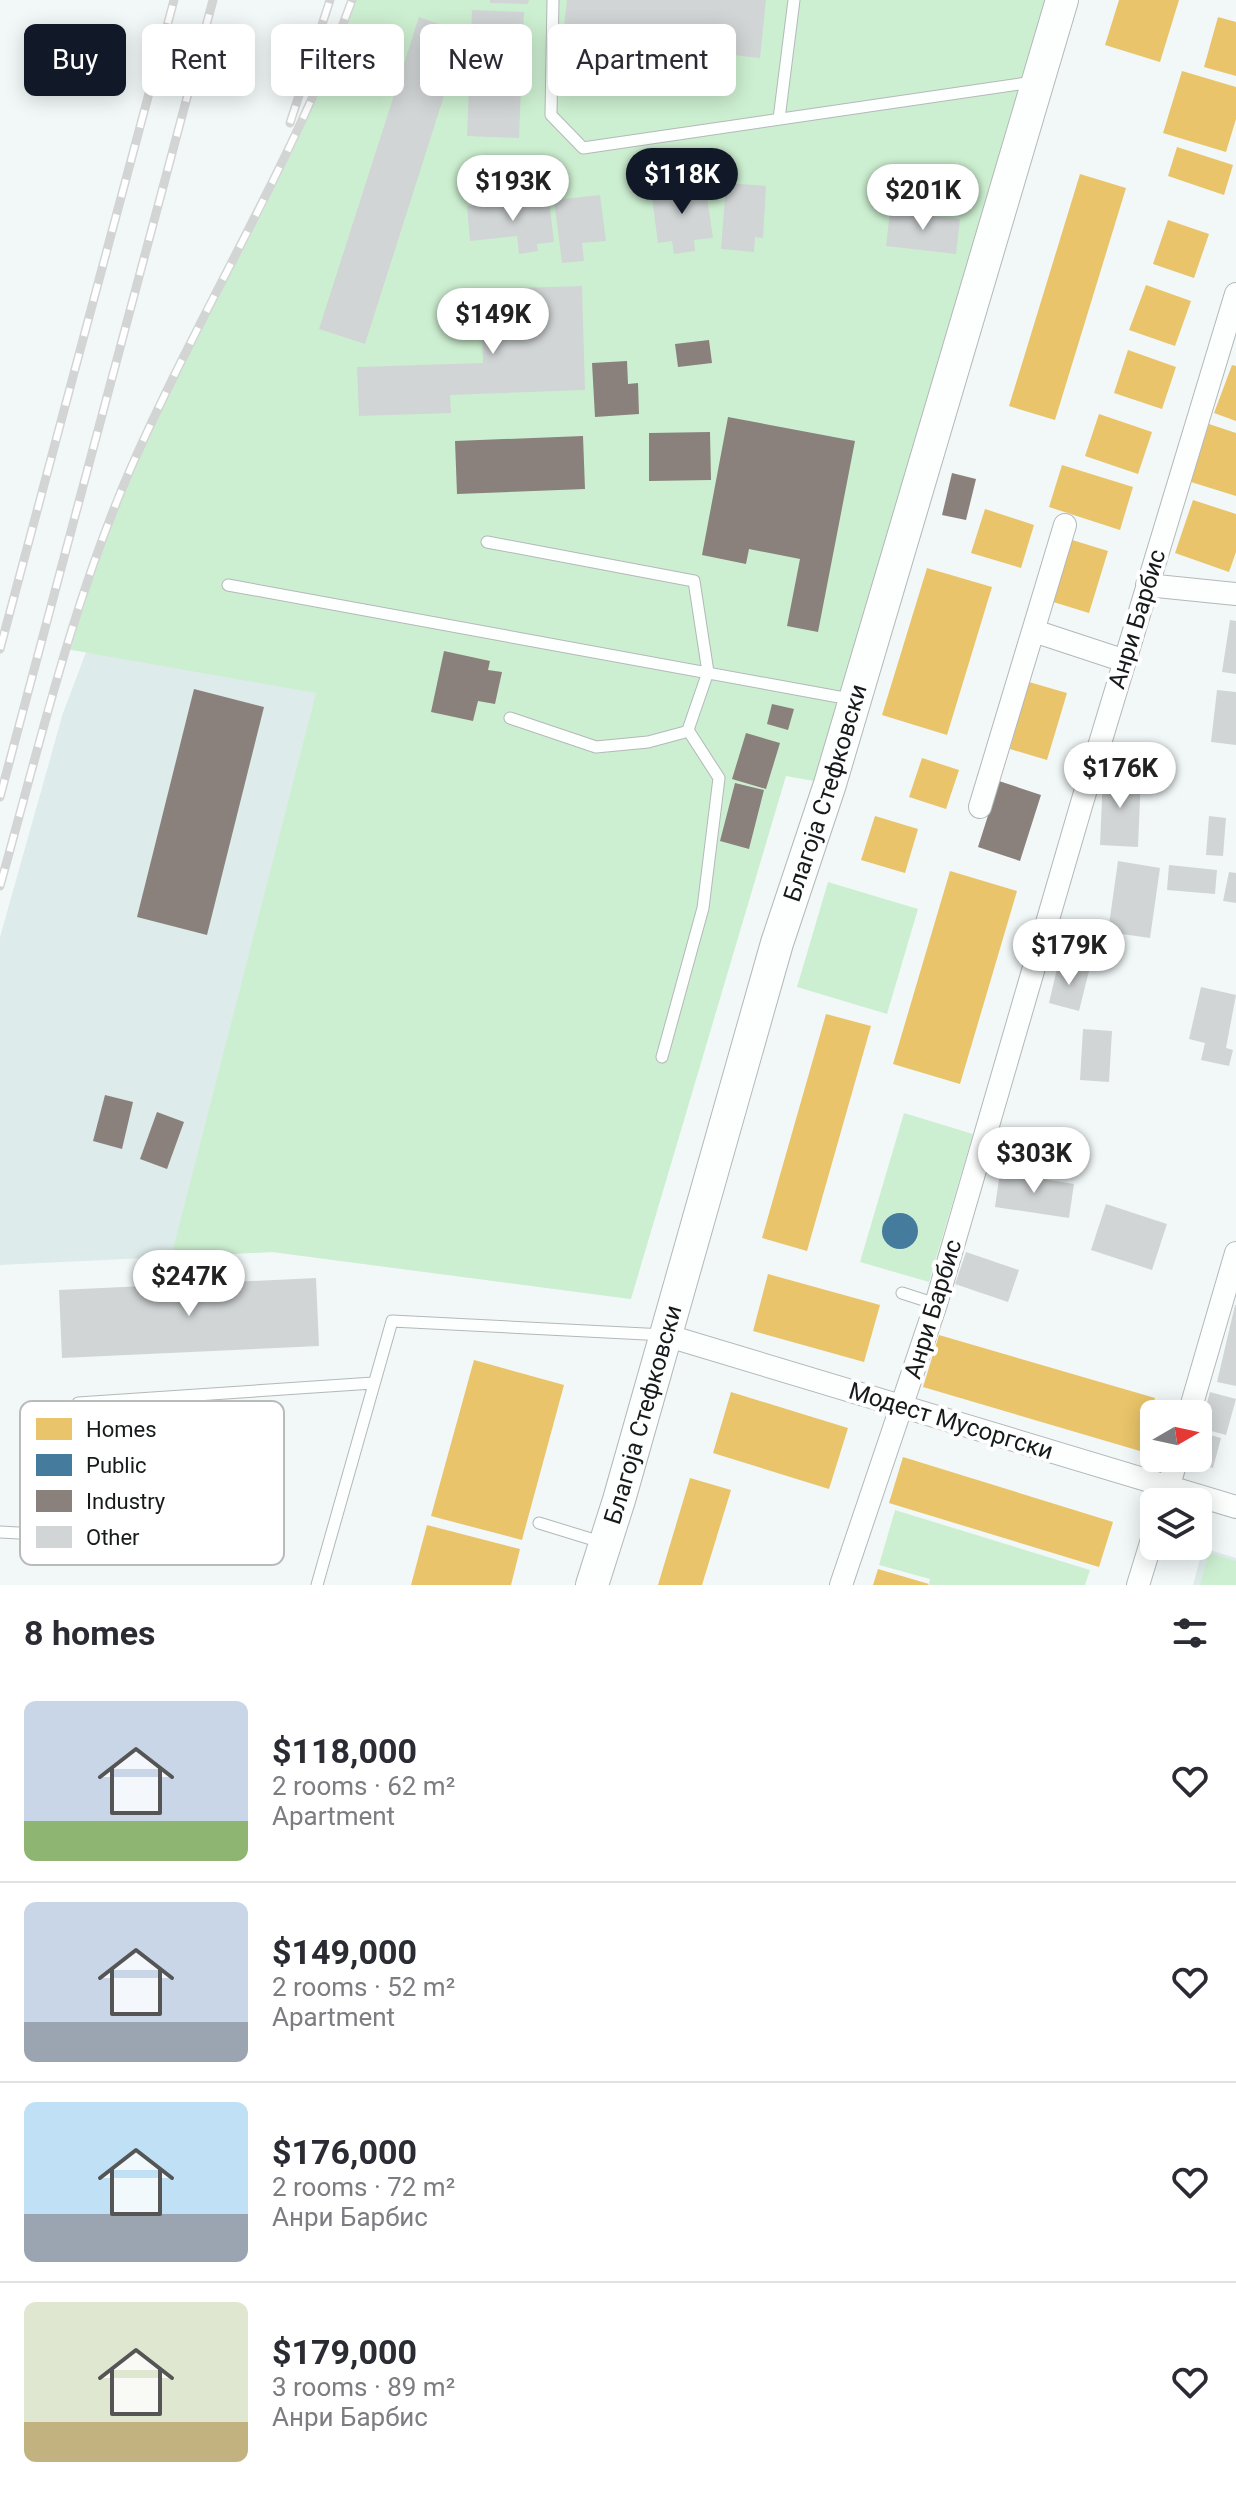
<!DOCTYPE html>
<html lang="en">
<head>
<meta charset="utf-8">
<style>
  body { margin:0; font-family:Roboto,sans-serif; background:#f7f7f7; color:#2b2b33; height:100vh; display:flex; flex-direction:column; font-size:30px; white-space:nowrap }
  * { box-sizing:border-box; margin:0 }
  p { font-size:26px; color:#7c7c81 }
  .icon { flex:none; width:44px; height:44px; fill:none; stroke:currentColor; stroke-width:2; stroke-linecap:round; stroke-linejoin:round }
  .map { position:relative; height:1585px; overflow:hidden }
  .sheet { display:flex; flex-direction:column; background:#fff; flex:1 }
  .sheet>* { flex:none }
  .banner { position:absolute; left:24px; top:24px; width:800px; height:72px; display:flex; gap:16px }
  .needle { width:52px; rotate:81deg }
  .tools { position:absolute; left:1140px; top:1400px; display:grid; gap:16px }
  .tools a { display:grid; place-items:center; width:72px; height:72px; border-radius:12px; background:#fff; box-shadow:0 4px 20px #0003; font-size:40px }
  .price { position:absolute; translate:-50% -68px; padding:0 18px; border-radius:28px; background:#fff; color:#222; font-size:26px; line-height:52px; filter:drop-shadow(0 2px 4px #0008) }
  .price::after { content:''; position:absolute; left:50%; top:48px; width:24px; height:18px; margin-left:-12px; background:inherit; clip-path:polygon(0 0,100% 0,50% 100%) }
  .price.current { background:#111827; color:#fff }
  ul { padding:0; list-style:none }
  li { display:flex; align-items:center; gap:24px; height:200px; padding:0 24px }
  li+li { border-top:2px solid #e1e1e2 }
  li span { display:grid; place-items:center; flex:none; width:224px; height:160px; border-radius:12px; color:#555 }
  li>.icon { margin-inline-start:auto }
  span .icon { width:96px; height:96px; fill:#fffc; stroke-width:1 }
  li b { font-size:34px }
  h2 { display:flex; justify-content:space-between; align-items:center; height:96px; padding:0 24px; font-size:34px }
  .tag { padding:0 28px; border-radius:12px; background:#fff; box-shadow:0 4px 20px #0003; font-size:28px; line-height:72px }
  .tag.current { background:#111827; color:#fff }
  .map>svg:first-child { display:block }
</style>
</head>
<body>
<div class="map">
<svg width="1236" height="1585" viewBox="0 0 1236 1585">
  <rect width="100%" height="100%" fill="#f2f8f8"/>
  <path fill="#deebeb" d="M588,409l43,890 -359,-47 -272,13v-328l63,-224 107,-283z
    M1203,1548l33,10v27h-43z"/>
  <path fill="#cdefd1" d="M352,0h708l-230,784 -44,-8 -155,523 -358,-47 -102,5 145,-564 -250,-44 63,-178 177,-358 27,-62z
    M828,882l90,27 -31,105 -90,-27z
    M904,1113l69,21 -44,148 -69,-20z
    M895,1510l195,60 -5,15h-156l1,-6 -51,-14z
    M1209,1553l27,8v24h-36z"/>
  <path fill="#e9c46a" d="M1119,0h60l-19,62 -55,-17z
    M1218,17l18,5v54l-32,-9z
    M1182,71l54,16v32l-10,33 -63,-19z
    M1177,147l56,18 -9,30 -56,-19z
    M1080,174l46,14 -71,232 -46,-14z
    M1168,220l41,14 -15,44 -41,-14z
    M1146,285l45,16 -16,45 -46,-16z
    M1128,350l48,17 -14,42 -48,-16z
    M1232,365l4,1v55l-22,-8z
    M1099,414l53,18 -14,42 -53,-18z
    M1209,424l27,9v63l-45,-14z
    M1062,465l71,22 -13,43 -71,-23z
    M1193,500l43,14v38l-7,20 -54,-19z
    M985,509l49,16 -13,43 -50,-15z
    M1069,539l39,12 -19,62 -39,-12z
    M927,568l65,19 -45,148 -65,-20z
    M1029,682l38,11 -20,67 -37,-11z
    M922,758l37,12 -13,39 -37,-12z
    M875,816l43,13 -13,44 -44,-13z
    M950,871l67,20 -57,193 -67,-20z
    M826,1014l45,12 -64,225 -45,-13z
    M768,1274l112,31 -16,57 -111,-31z
    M939,1335l216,63 -15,53 -217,-64z
    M474,1360l90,25 -42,155 -91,-24z
    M731,1392l117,36 -19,61 -116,-36z
    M903,1457l210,65 -14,45 -210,-64z
    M690,1478l41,12 -29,95h-44z
    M427,1525l93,24 -9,36h-100z
    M878,1569l51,15 -1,1h-55z"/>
  <path fill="#457b9d" d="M882 1231a18 18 0 1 1 36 0a18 18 0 1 1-36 0Z"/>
  <path fill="#8a817c" d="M709,340l3,23 -34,4 -3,-23z
    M627,361l1,23 10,-1 1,31 -44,3 -3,-54z
    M728,417l127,24 -37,191 -31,-6 13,-67 -51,-10 -3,15 -44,-9z
    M710,432l1,48 -62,1v-48z
    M583,436l2,53 -128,5 -2,-53z
    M952,473l24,6 -10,41 -24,-5z
    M444,651l46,10 -2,9 14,2 -7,32 -17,-3 -5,20 -42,-9z
    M194,689l70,18 -57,228 -70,-18z
    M772,704l22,5 -6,21 -21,-6z
    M746,733l34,10 -14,46 -34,-10z
    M999,781l42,14 -21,66 -42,-14z
    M735,783l29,7 -15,59 -29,-8z
    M105,1095l28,7 -11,47 -29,-8z
    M157,1112l27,10 -17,47 -27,-10z"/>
  <path fill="#d1d5d5" d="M490,0h39l-1,4 -38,-1z
    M567,0h199l-6,58 -197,-22z
    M472,10l52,2 -5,126 -52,-2z
    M419,17l45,16 -99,311 -46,-15z
    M705,183l8,55 -19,2 1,11 -21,3 -2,-13 -14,2 -7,-52z
    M726,183l40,3 -3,52 -8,-1 -1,15 -33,-3z
    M600,195l6,46 -24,2 2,18 -22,2 -8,-63z
    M549,200l5,42 -17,2 1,7 -19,3 -2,-18 -47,5 -3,-35z
    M890,211l70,8 -4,35 -70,-8z
    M582,286l3,104 -135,5 1,18 -92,3 -2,-49 126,-4 -2,-74z
    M1230,620l6,1v53l-14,-2z
    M1217,690l19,2v53l-25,-3z
    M1103,774l38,2 -3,71 -38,-2z
    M1209,816l17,2 -3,38 -17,-1z
    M1118,861l42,7 -10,70 -42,-6z
    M1169,865l48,5 -2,24 -48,-4z
    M1229,872l7,1v30l-13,-2z
    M1058,964l31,7 -10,40 -30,-8z
    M1201,987l35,8 -10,53 7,2 -4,16 -28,-6 4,-17 -16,-4z
    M1083,1029l29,2 -3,51 -29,-2z
    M1000,1172l74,12 -5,34 -74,-11z
    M1106,1204l61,20 -15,46 -61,-20z
    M966,1252l53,18 -11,32 -53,-18z
    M316,1278l3,68 -257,12 -3,-68z
    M1235,1305h1v81l-19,-4z
    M1210,1392l26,7 -10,36 -26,-7z
    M1199,1432l22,6 -8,30 -22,-6 1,-4h6z
    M1198,1508l8,3 -7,22h-1z"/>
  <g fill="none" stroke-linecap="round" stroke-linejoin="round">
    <g stroke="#b3b8b8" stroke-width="13">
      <path id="service" d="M553,0l-2,115 32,33 450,-66
        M779,119l15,-119
        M487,542l207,39 14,91 -20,58 31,48 -16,130 -41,149
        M228,585l622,114
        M510,718l86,29 52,-5 41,-11
        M902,1293l34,11
        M78,1403l295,-20
        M539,1523l65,20
        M0,1532l93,5h124
        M317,1585l75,-264 273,14"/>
    </g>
    <g stroke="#b3b8b8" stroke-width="24">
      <path id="minor" d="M1147,585l89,9
        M1034,631l91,30
        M980,807l85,-282
        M665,1335l571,172
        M1189,1414l47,-161
        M1164,1502l13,-44
        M841,1585l95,-281 145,-498 155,-512
        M1138,1585l16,-52"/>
    </g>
    <g stroke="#b3b8b8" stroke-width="34">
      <g id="secondary">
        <path id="s1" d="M592,1585l27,-85 158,-557 53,-159 232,-784"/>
      </g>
    </g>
    <use href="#service" stroke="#fdfefe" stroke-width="11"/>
    <use href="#minor" stroke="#fdfefe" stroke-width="22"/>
    <use href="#secondary" stroke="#fdfefe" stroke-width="32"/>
    <g stroke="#d3d5d5" stroke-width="9">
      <path id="rail" d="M290,123l40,-123
        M0,649l174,-649
        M0,797l213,-797
        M0,886c39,-139 72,-282 130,-416 69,-158 163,-307 222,-470"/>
    </g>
    <use href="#rail" stroke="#fff" stroke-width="6" stroke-dasharray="18" stroke-linecap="butt"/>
  </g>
  <g text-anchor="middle" stroke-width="8" stroke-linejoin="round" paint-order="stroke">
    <g font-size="24" fill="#161a1a" stroke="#fff">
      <text transform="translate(1137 619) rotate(-73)" y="8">Анри Барбис</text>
      <text dy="8" stroke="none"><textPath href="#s1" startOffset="826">Благоја Стефковски</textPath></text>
      <text transform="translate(933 1309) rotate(-73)" y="8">Анри Барбис</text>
      <text dy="8" stroke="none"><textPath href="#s1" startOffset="178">Благоја Стефковски</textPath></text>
      <text transform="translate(951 1421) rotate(17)" y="8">Модест Мусоргски</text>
    </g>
  </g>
  <rect x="20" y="1401" width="264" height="164" rx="12" fill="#fff" stroke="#b9baba" stroke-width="2"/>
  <rect x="36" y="1418" width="36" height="22" fill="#e9c46a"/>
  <rect x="36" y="1454" width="36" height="22" fill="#457b9d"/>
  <rect x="36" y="1490" width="36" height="22" fill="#8a817c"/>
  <rect x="36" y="1526" width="36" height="22" fill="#d1d5d5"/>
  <g font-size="22" fill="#161a1a">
    <text x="86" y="1437">Homes</text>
    <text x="86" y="1473">Public</text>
    <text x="86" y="1509">Industry</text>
    <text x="86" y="1545">Other</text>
  </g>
</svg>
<div class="tools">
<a><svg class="needle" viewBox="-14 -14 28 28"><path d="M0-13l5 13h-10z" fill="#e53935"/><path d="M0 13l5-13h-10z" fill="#7c7c81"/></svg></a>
<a><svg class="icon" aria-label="layers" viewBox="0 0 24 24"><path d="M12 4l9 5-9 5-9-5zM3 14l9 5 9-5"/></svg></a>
</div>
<b class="price current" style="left:682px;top:216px">$118K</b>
<b class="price" style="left:513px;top:223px">$193K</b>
<b class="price" style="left:923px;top:232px">$201K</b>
<b class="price" style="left:493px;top:356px">$149K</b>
<b class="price" style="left:1120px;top:810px">$176K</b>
<b class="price" style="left:1069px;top:987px">$179K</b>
<b class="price" style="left:1034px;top:1195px">$303K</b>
<b class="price" style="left:189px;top:1318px">$247K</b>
<div class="banner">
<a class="tag current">Buy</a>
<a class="tag">Rent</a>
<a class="tag">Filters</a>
<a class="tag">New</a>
<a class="tag">Apartment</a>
</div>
</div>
<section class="sheet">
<h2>8 homes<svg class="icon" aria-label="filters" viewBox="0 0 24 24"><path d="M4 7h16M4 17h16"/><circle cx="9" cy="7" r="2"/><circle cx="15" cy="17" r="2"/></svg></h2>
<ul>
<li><span style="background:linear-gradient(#c9d6e8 75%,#8fb573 0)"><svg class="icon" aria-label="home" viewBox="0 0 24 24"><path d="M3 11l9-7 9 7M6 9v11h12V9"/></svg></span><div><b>$118,000</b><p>2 rooms · 62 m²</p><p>Apartment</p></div><svg class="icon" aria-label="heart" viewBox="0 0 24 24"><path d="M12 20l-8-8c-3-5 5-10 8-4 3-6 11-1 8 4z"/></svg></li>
<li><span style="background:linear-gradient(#c9d6e8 75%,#9aa5b1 0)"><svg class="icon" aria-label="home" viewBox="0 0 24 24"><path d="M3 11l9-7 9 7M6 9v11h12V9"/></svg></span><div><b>$149,000</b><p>2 rooms · 52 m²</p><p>Apartment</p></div><svg class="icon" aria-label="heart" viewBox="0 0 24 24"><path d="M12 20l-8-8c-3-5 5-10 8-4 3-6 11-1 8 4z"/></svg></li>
<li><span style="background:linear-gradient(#bfe0f5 70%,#9aa5b1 0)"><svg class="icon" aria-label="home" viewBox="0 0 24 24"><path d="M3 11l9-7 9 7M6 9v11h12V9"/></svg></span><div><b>$176,000</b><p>2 rooms · 72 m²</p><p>Анри Барбис</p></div><svg class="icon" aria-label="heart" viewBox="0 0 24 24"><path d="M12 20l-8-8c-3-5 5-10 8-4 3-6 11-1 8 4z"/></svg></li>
<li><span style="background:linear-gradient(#dfe7d0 75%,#c2b280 0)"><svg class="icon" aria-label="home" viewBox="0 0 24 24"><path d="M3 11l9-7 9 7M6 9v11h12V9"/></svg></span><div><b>$179,000</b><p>3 rooms · 89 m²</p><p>Анри Барбис</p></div><svg class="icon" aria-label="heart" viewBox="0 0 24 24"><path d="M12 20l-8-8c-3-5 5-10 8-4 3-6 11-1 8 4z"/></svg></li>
</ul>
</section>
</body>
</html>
